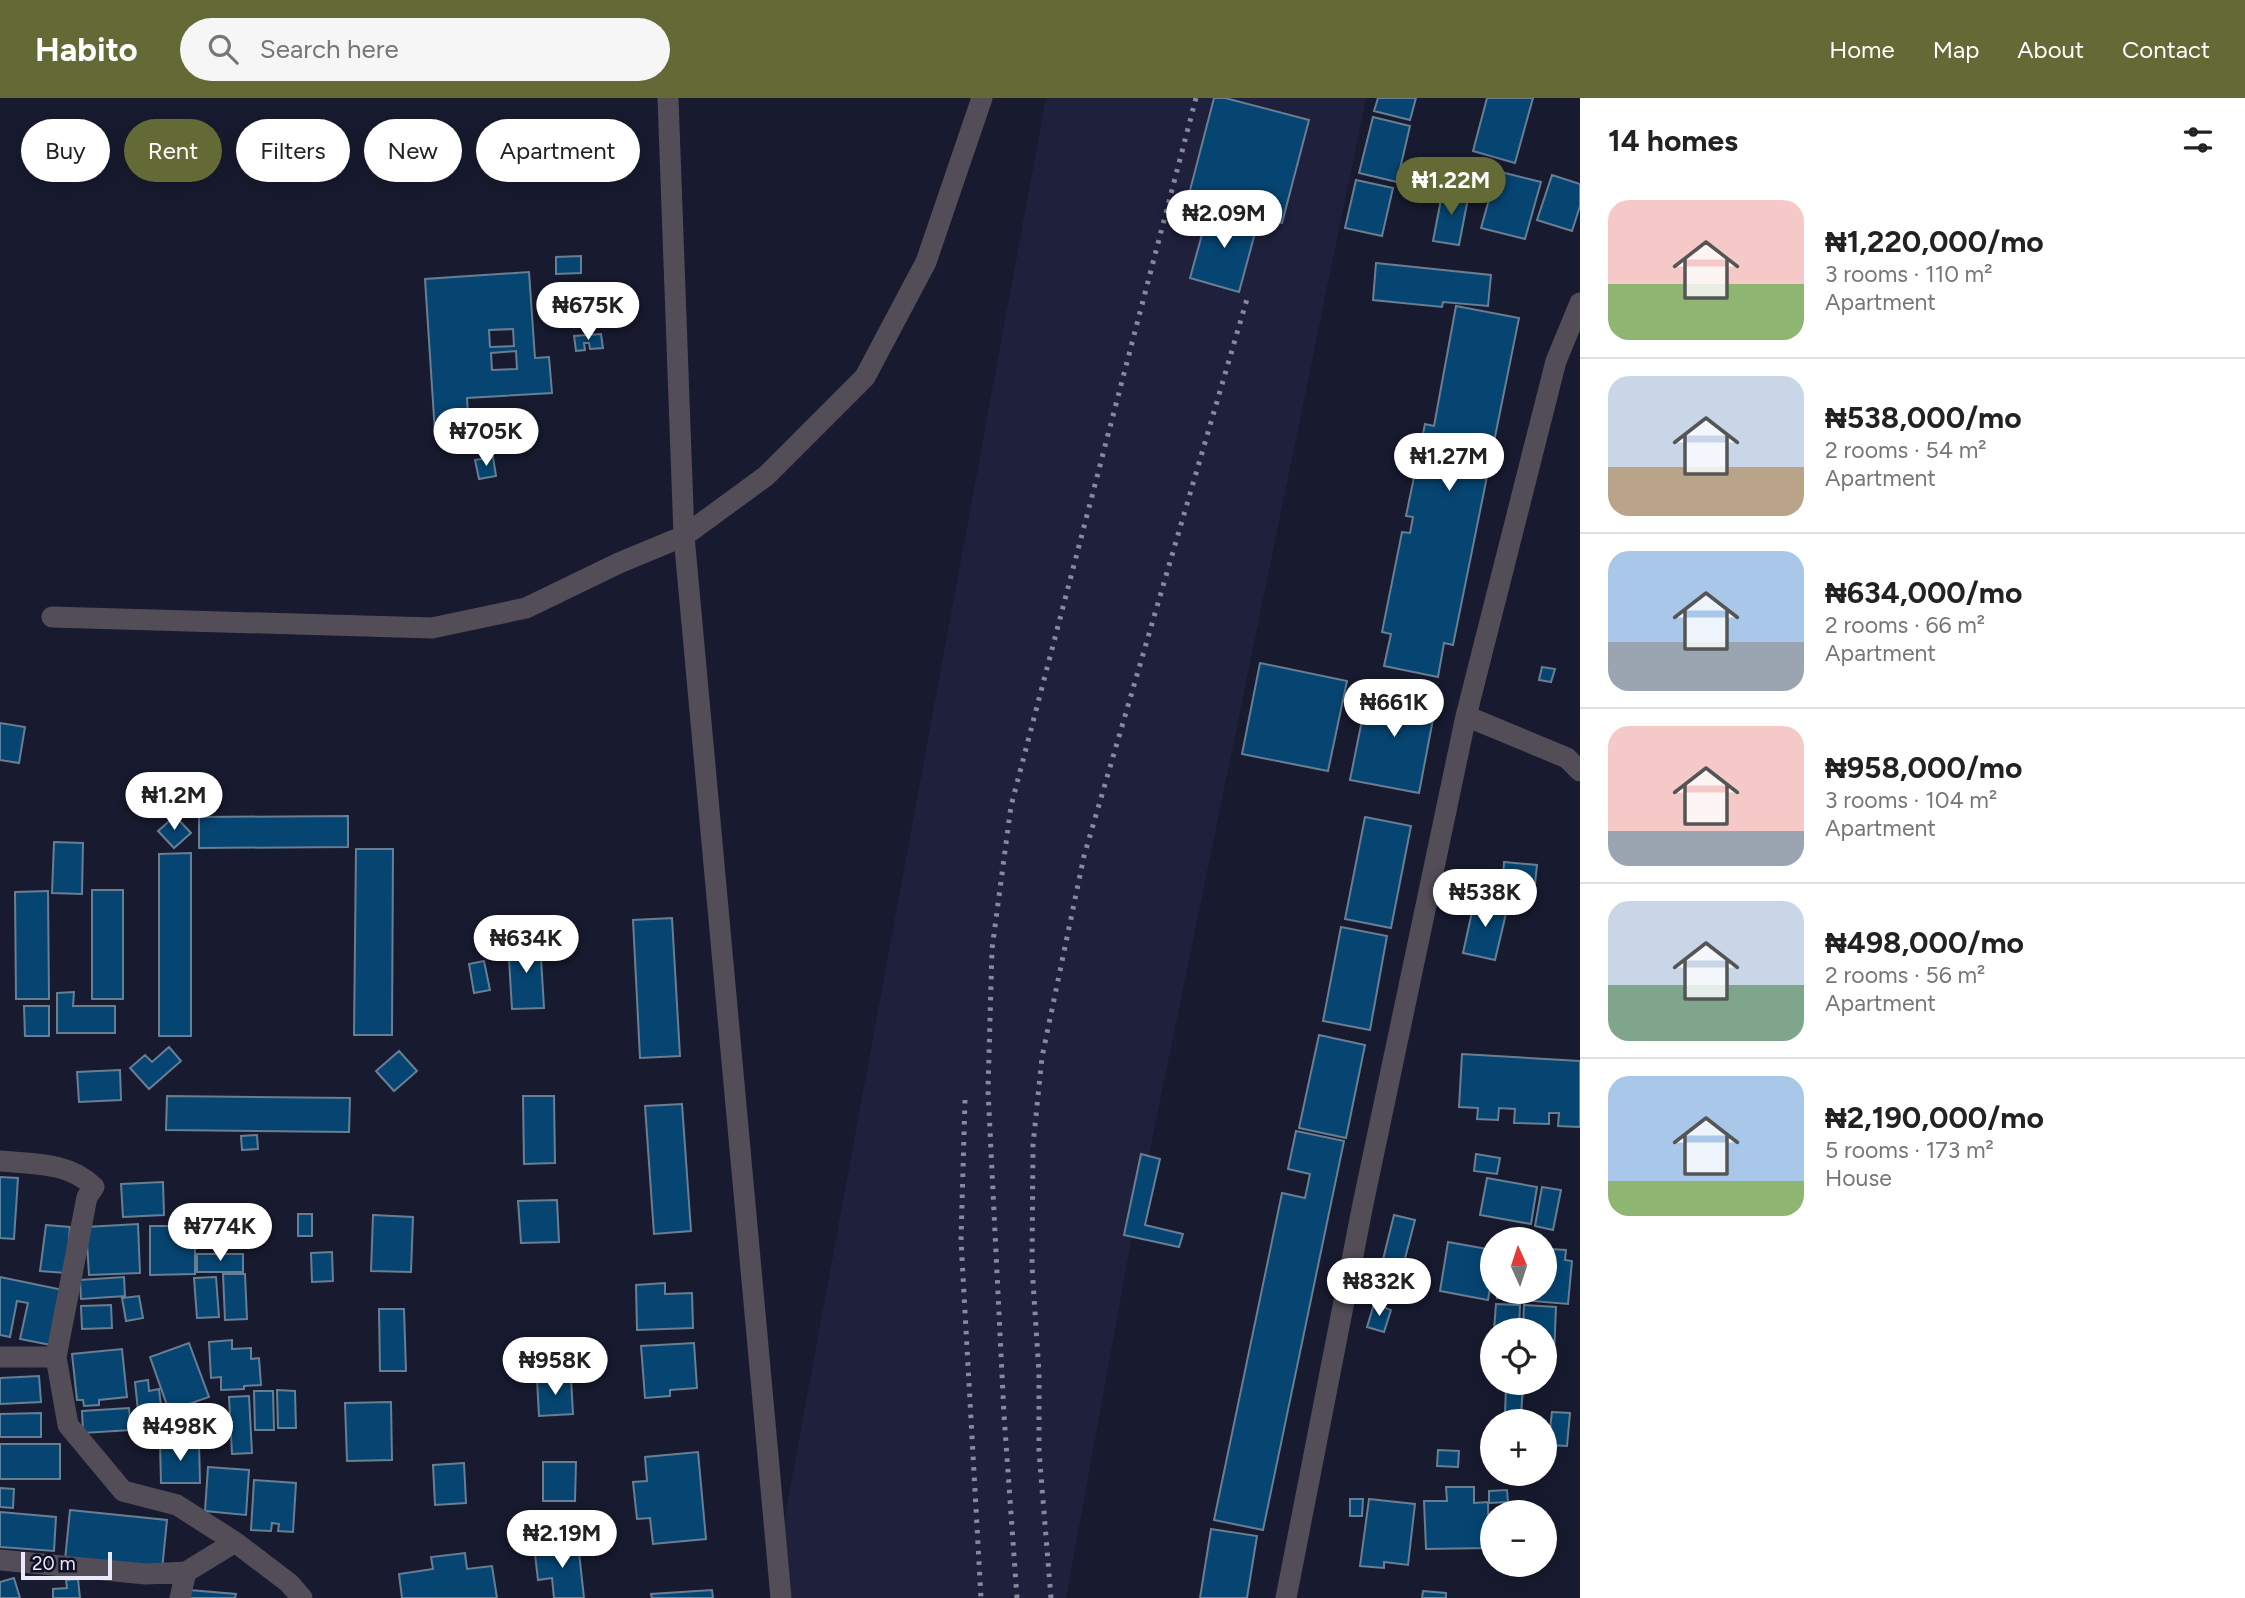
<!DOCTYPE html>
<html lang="en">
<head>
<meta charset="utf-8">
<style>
  body { margin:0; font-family:Figtree,sans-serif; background:#f6f6f6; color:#222; height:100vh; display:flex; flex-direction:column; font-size:26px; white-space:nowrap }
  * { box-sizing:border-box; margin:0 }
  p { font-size:23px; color:#767676 }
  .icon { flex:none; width:38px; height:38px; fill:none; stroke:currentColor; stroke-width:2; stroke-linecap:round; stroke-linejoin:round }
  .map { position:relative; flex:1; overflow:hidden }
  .sheet { display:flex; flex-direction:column; background:#fff; width:665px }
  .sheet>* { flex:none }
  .hud { position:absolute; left:21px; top:21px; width:665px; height:63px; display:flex; gap:14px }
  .needle { width:46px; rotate:357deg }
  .fabs { position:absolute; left:1480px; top:1129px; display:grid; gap:14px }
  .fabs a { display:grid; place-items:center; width:77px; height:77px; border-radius:50%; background:#fff; box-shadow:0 4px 18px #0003; font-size:35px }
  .scale { position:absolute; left:21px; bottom:18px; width:91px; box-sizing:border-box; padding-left:7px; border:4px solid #e8eafa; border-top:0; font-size:19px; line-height:24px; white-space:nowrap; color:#e8eafa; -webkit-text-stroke:5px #101025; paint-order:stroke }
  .price { position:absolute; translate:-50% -60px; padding:0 16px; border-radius:24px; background:#fff; color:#222; font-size:23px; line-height:46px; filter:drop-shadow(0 2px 4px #0008) }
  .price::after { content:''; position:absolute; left:50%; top:42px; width:21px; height:16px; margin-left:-10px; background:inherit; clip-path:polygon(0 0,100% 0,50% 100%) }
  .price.selected { background:#636a35; color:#fff }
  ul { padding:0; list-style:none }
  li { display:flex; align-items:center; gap:21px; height:175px; padding:0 28px }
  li+li { border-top:2px solid #e0e0e0 }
  li span { display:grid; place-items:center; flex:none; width:196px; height:140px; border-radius:21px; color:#555 }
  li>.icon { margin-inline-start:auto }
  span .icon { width:84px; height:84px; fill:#fffc; stroke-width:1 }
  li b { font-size:30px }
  h2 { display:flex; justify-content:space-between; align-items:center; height:84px; padding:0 28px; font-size:30px }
  .tag { padding:0 24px; border-radius:32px; background:#fff; box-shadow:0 4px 18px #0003; font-size:24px; line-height:63px }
  .tag.selected { background:#636a35; color:#fff }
  header { display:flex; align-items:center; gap:42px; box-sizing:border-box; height:98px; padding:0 35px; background:#636a35; color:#fff }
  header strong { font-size:33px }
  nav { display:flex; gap:38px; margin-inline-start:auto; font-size:24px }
  .search { width:490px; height:63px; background:#f6f6f6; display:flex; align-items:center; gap:18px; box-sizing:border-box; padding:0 24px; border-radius:38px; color:#767676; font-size:26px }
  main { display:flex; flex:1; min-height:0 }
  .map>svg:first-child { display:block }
</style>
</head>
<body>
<header>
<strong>Habito</strong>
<div class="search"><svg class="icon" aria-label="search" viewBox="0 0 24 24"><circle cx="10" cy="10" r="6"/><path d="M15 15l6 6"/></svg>Search here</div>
<nav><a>Home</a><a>Map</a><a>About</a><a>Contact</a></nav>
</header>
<main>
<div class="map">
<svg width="1580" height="1500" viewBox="0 0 1580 1500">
  <rect width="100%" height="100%" fill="#181a2f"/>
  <path fill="#1f213c" d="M1046,0h320l-236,1149 -64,351h-296z"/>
  <path fill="#064572" stroke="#687e93" stroke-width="2" fill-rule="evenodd" d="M1214,0h11l84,22 -27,103 -94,-25z
    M1378,0h38l-6,22 -36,-9z
    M1487,0h46l-18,65 -42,-12z
    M1373,19l37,9 -13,56 -38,-9z
    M1497,73l44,11 -16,57 -44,-11z
    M1552,77l28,9v22l-8,25 -35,-11z
    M1356,82l37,8 -11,48 -37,-8z
    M1443,91l26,4 -10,52 -26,-4z
    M1209,111l49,13 -19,70 -49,-14z
    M581,158v17l-25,1v-17z
    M1376,165l115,12 -3,31 -45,-4 -1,5 -69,-7z
    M529,174l6,86 14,-1 3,36 -85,5 2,32 -34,3 -10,-154zM513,231l1,17 -24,1 -1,-17zM516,253l1,18 -25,1 -1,-17z
    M1456,208l63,12 -66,327 -9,-2 -6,34 -54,-11 7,-32 -9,-2 20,-100 8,1 3,-16 -7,-1 19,-92 9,2z
    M601,236l2,14 -13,1 -1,-6h-5l1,7 -9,1 -2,-15z
    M493,359l3,19 -17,3 -4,-19z
    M1260,565l87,18 -19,90 -86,-17z
    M1542,569l13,2 -4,13 -12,-2z
    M1369,587l68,13 -18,95 -69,-13z
    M0,625l25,4 -6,36 -19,-3z
    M175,718l16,17 -17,15 -16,-17z
    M348,718v31l-149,1v-31z
    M1365,719l46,9 -20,102 -46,-9z
    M54,744l29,1 -1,51 -30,-1z
    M356,751h37l-1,186h-38z
    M191,755v183h-32v-182z
    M1504,764l33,3 -2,19 -32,-3z
    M92,792h31v109h-31z
    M48,793l1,108h-33l-1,-107z
    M1475,800l33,7 -13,55 -32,-7z
    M672,820l8,138 -40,2 -7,-138z
    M1341,829l46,9 -17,94 -47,-9z
    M540,843l4,67 -32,1 -4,-66z
    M484,863l6,29 -16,3 -5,-29z
    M74,894l-1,14h42v27h-58v-40z
    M24,908h25v30h-24z
    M1319,937l46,10 -19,93 -47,-10z
    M169,949l12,14 -32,28 -19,-21 15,-13 7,7z
    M399,953l18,20 -23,20 -18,-20z
    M1462,956l118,7v66l-22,-1 1,-13h-10v11l-35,-1 1,-14 -16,-1 -1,12 -21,-1 1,-11 -19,-1z
    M120,972l1,30 -42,2 -2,-30z
    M167,998l183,2 -1,34 -183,-2z
    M523,998h31l1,67 -31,1z
    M682,1006l9,127 -37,3 -9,-128z
    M1296,1033l48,10 -81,389 -49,-10 68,-327 23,5 5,-24 -22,-5z
    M257,1037l1,14 -16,1 -1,-14z
    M1141,1056l19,5 -15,66 38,9 -4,13 -55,-12z
    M1476,1056l24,4 -3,16 -23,-3z
    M0,1079l18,1 -4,61 -14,-1z
    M1487,1080l50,9 -6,37 -51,-9z
    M163,1084l1,33 -41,2 -2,-33z
    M1542,1089l19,3 -8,40 -18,-4z
    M557,1102l2,42 -38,1 -3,-42z
    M298,1116h14v22h-14z
    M373,1117l40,2 -2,55 -40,-1z
    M1394,1117l21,5 -20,77 -20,-5z
    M138,1126l2,49 -51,2 -3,-48z
    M46,1127l24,2 -4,46 -26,-2z
    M150,1128h45v48l-45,1z
    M242,1128v16l-42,1 -1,-16z
    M1448,1144l45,8v20l-5,30 -48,-9z
    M1550,1151l16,1 -1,10 7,1 -4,43 -71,-6 1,-6h47v-36l5,1z
    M332,1154l1,29 -21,1 -1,-29z
    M197,1156h46v18h-46z
    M223,1176h22l2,45 -22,1z
    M0,1179l63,13 -12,55 -31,-6 8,-36 -11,-2 -7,36 -10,-2z
    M124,1179l1,19 -44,3 -1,-19z
    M216,1179l3,40 -22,1 -3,-40z
    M665,1185v11l27,-1 1,35 -56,2 -1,-45z
    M139,1198l4,22 -17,3 -4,-23z
    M1374,1206l17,6 -7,22 -17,-5z
    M1496,1206l24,1 -1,25h-25z
    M111,1207l1,23 -30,1 -1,-23z
    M1524,1207l32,2 -2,48 -9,-1v-24h-22z
    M379,1211h25l2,62h-26z
    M232,1242v9l19,-1v11l8,-1 2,27 -17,1v3l-23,1v-13l-10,1 -2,-36z
    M189,1245l20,54 -40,14 -19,-54z
    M694,1245l3,45 -27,2v6l-25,2 -4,-52z
    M122,1251l5,48 -28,3v5l-15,1 -1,-6h-6l-5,-46z
    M39,1278l2,26 -41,2v-26z
    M571,1280l2,36 -34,2 -2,-37z
    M148,1282l1,11 10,-2 3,25 -9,1v3l-14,2 -4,-38z
    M1506,1288l17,1 -2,28 -16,-1z
    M277,1292l18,1 1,37h-18z
    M254,1293h19l1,39h-19z
    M249,1298l3,57 -20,1 -3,-57z
    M391,1304l1,58 -45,1 -2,-58z
    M209,1307l1,26 -19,1 -2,-26z
    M129,1310l2,22 -48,3 -1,-22z
    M1552,1314l18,1 -3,33 -19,-1z
    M41,1315v24h-41v-23z
    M185,1315l2,17 -21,3 -3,-17z
    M199,1344l1,41h-39l-1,-40z
    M0,1346h60v35h-60z
    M1438,1352l21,1 -1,16 -21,-1z
    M698,1354l8,87 -53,5 -3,-26 -13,1 -4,-37 14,-1 -2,-24z
    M543,1364h33l-1,39h-32z
    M464,1365l2,40 -31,2 -2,-40z
    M208,1369l41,3 -3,45 -41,-4z
    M254,1382l42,3 -3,49 -15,-1 1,-7 -7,-1 -1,8 -20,-1z
    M1446,1389h28v16l14,-1 1,46 -63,1 -2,-48h23z
    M0,1390l14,1 -1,19 -13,-1z
    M1507,1392l1,12 -19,1v-12z
    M1350,1401h13l-1,17h-12z
    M1369,1401l46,5 -7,61 -24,-3v6l-24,-2z
    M70,1412l97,10 -5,50 -97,-10z
    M0,1414l56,5 -2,34 -54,-4z
    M1211,1431l46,7 -10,62h-47z
    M578,1445l6,55h-30l-2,-20 -14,2 -3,-26 18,-2v-7z
    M465,1455l2,16 25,-3 5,32h-95l-3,-24 34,-5 -2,-12z
    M14,1480l6,20h-20v-16z
    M78,1481l2,19h-27v-9l14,-1 -1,-8z
    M189,1492l47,4 -1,4h-48z
    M712,1492l1,8h-61l-1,-4z
    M1423,1493l23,2v5h-24z"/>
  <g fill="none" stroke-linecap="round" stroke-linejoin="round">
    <path stroke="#534d57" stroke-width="21" d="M668,0l16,438 97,1062
      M52,519l380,11 94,-20 93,-45 65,-27 82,-60 99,-99 61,-115 56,-164
      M1466,618l101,42 13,13
      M0,1063c34,3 69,1 94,26l-7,10 -31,160 12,68 55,66 54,14 58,37 54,41 13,15
      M0,1259h56
      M0,1462l146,14 40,-2 49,-30
      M180,1500l6,-26
      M1286,1500l77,-394 103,-488 90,-355 24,-58"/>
    <path stroke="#888a9c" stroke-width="5" stroke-dasharray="3.5 7" stroke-linecap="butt" d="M965,1002l-4,140 20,358
      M1017,1500l-13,-183 -16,-325 4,-141 19,-143 185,-708
      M1051,1500l-12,-147v-78l-7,-107 1,-121 9,-88 42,-201 163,-557"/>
  </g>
</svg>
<div class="fabs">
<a><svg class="needle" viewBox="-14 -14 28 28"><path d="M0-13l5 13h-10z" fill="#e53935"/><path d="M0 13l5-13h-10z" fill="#767676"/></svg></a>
<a><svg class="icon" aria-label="locate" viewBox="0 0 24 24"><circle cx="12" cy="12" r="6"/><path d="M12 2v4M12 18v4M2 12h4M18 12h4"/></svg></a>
<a>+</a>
<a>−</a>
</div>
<div class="scale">20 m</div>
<b class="price selected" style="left:1451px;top:119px">₦1.22M</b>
<b class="price" style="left:1224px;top:152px">₦2.09M</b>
<b class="price" style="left:588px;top:244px">₦675K</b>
<b class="price" style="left:486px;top:370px">₦705K</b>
<b class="price" style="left:1449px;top:395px">₦1.27M</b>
<b class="price" style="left:1394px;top:641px">₦661K</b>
<b class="price" style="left:174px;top:734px">₦1.2M</b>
<b class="price" style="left:1485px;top:831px">₦538K</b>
<b class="price" style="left:526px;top:877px">₦634K</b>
<b class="price" style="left:220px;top:1165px">₦774K</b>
<b class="price" style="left:1379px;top:1220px">₦832K</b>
<b class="price" style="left:555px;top:1299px">₦958K</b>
<b class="price" style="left:180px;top:1365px">₦498K</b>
<b class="price" style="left:562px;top:1472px">₦2.19M</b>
<div class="hud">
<a class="tag">Buy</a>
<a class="tag selected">Rent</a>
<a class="tag">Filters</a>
<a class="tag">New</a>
<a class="tag">Apartment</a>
</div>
</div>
<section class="sheet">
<h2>14 homes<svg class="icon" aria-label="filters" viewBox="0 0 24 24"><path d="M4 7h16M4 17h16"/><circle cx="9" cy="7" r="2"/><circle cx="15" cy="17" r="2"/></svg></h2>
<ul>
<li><span style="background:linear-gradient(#f6c9c9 60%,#8fb573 0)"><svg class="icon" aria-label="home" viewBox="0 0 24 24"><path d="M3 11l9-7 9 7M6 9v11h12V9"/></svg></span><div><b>₦1,220,000/mo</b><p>3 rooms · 110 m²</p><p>Apartment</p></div></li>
<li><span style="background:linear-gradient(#c9d6e8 65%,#b9a48a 0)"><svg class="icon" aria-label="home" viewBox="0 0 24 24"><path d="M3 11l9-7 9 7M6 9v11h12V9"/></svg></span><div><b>₦538,000/mo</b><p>2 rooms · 54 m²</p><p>Apartment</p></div></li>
<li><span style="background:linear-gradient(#a9c7e8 65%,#9aa5b1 0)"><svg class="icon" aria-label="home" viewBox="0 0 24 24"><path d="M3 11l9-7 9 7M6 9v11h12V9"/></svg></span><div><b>₦634,000/mo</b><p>2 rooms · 66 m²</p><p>Apartment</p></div></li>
<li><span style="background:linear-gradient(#f6c9c9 75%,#9aa5b1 0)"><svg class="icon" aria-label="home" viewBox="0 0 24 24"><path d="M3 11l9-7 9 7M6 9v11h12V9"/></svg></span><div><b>₦958,000/mo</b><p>3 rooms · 104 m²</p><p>Apartment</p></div></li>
<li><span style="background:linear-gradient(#c9d6e8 60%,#7fa58c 0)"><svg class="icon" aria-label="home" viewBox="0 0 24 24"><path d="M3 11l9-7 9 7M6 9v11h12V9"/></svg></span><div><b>₦498,000/mo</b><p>2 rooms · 56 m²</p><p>Apartment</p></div></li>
<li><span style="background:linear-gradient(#a9c7e8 75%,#8fb573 0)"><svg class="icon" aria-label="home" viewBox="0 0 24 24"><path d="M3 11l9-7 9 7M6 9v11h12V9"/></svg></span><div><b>₦2,190,000/mo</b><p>5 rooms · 173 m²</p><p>House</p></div></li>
</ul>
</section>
</main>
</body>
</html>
